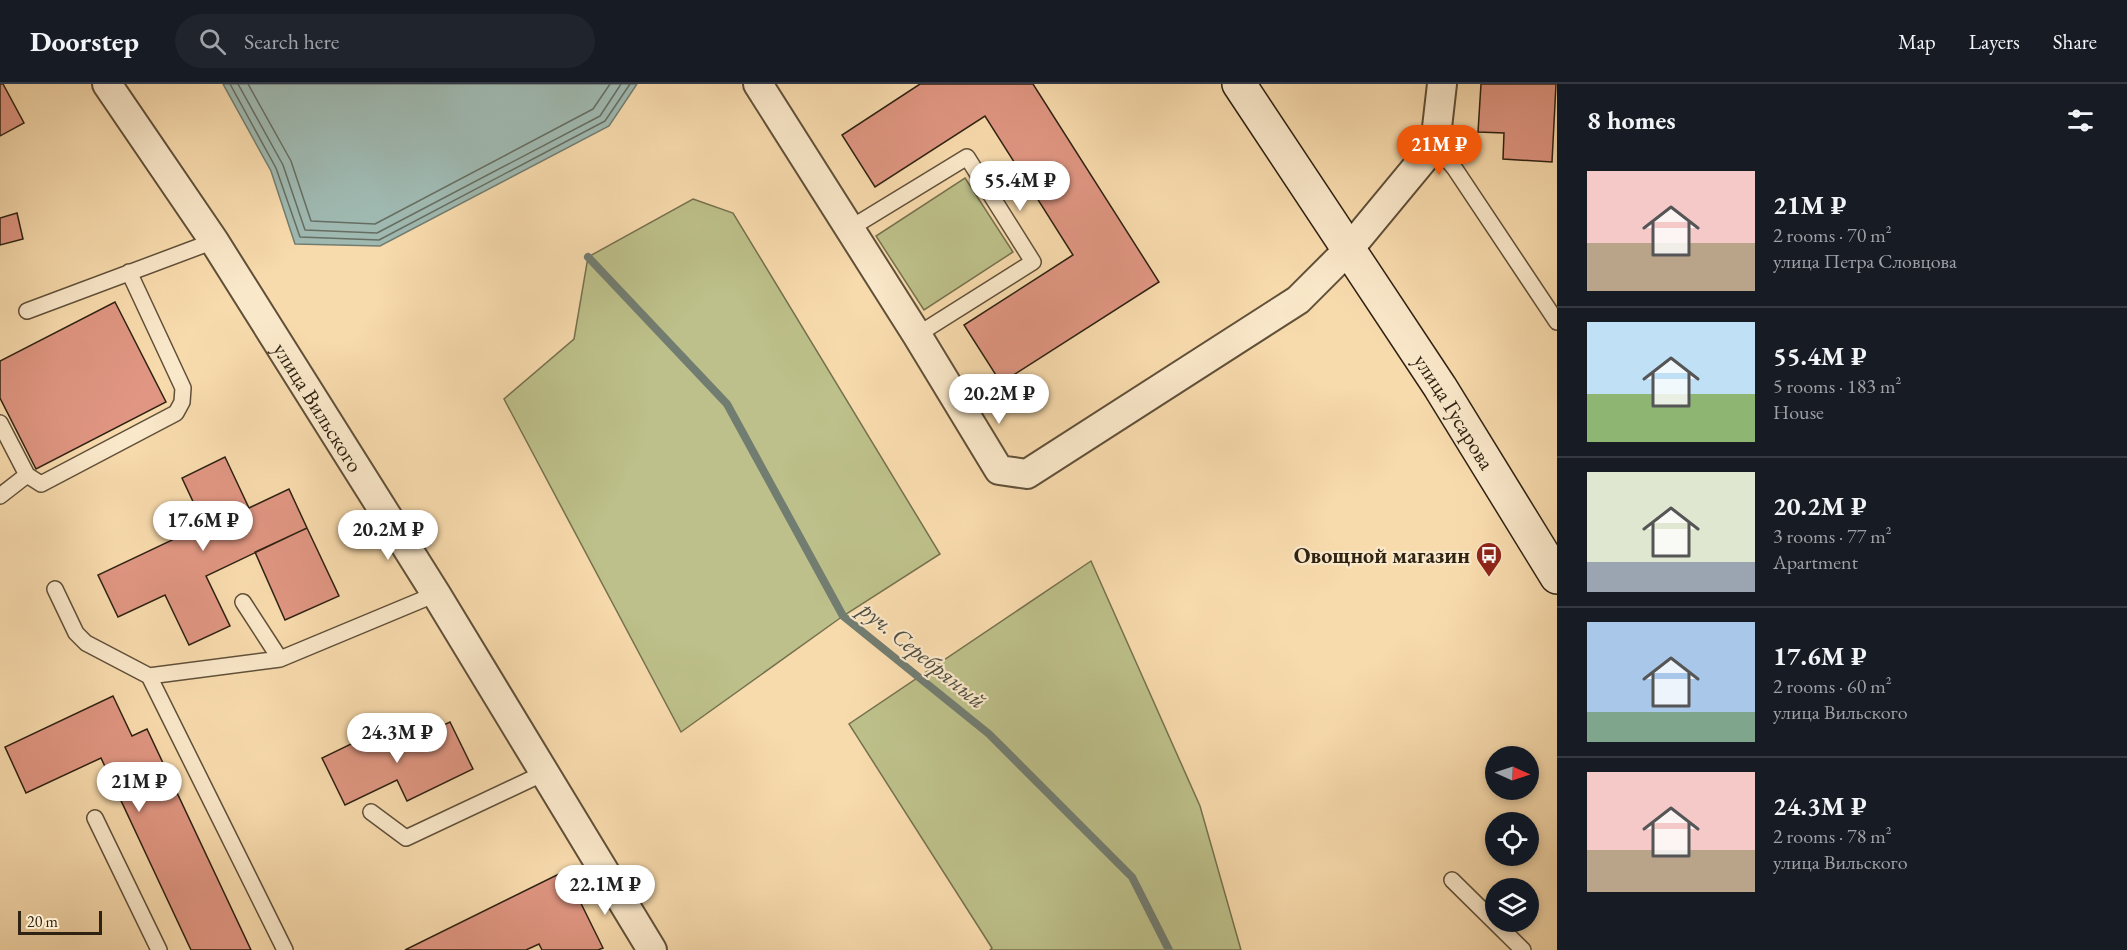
<!DOCTYPE html>
<html lang="en">
<head>
<meta charset="utf-8">
<style>
  body { margin:0; font-family:"EB Garamond",serif; background:#20242c; color:#f1f3f6; height:100vh; display:flex; flex-direction:column; font-size:22px; white-space:nowrap }
  * { box-sizing:border-box; margin:0 }
  p { font-size:20px; color:#9ea1a6 }
  .icon { flex:none; width:33px; height:33px; fill:none; stroke:currentColor; stroke-width:2; stroke-linecap:round; stroke-linejoin:round }
  .map { position:relative; flex:1; overflow:hidden }
  .sheet { display:flex; flex-direction:column; background:#171b24; width:570px }
  .sheet>* { flex:none }
  .needle { width:39px; rotate:93deg }
  .controls { position:absolute; left:1485px; top:662px; display:grid; gap:12px }
  .controls a { display:grid; place-items:center; width:54px; height:54px; border-radius:50%; background:#171b24; box-shadow:0 3px 9px #0003; font-size:30px }
  .scale { position:absolute; left:18px; bottom:15px; width:84px; box-sizing:border-box; padding-left:6px; border:3px solid #2e2212; border-top:0; font-size:16px; line-height:21px; white-space:nowrap; color:#2e2212; -webkit-text-stroke:4px #fae8ca; paint-order:stroke }
  .price { position:absolute; translate:-50% -51px; padding:0 14px; border-radius:21px; background:#fff; color:#222; font-size:20px; line-height:39px; filter:drop-shadow(0 2px 3px #0008) }
  .price::after { content:''; position:absolute; left:50%; top:36px; width:18px; height:14px; margin-left:-9px; background:inherit; clip-path:polygon(0 0,100% 0,50% 100%) }
  .price.on { background:#ea580c; color:#fff }
  ul { padding:0; list-style:none }
  li { display:flex; align-items:center; gap:18px; height:150px; padding:0 30px }
  li+li { border-top:2px solid #363941 }
  li span { display:grid; place-items:center; flex:none; width:168px; height:120px; border-radius:0px; color:#555 }
  li>.icon { margin-inline-start:auto }
  span .icon { width:72px; height:72px; fill:#fffc; stroke-width:1 }
  li b { font-size:26px }
  h2 { display:flex; justify-content:space-between; align-items:center; height:72px; padding:0 30px; font-size:26px }
  header { display:flex; align-items:center; gap:36px; box-sizing:border-box; height:84px; padding:0 30px; background:#171b24; border-bottom:2px solid #363941 }
  header strong { font-size:28px }
  nav { display:flex; gap:33px; margin-inline-start:auto; font-size:21px }
  .search { width:420px; height:54px; background:#20242c; display:flex; align-items:center; gap:15px; box-sizing:border-box; padding:0 21px; border-radius:33px; color:#9ea1a6; font-size:22px }
  main { display:flex; flex:1; min-height:0 }
  .map>svg:first-child { display:block }
</style>
</head>
<body>
<header>
<strong>Doorstep</strong>
<div class="search"><svg class="icon" aria-label="search" viewBox="0 0 24 24"><circle cx="10" cy="10" r="6"/><path d="M15 15l6 6"/></svg>Search here</div>
<nav><a>Map</a><a>Layers</a><a>Share</a></nav>
</header>
<main>
<div class="map">
<svg width="1557" height="866" viewBox="0 0 1557 866">
  <rect width="100%" height="100%" fill="#f8dbad"/>
  <filter id="stains"><feTurbulence type="fractalNoise" baseFrequency=".00333" numOctaves="4"/><feColorMatrix values="0 0 0 0 .2 0 0 0 0 .09 0 0 0 0 .02 0 0 0 .5 -.17"/></filter>
  <radialGradient id="worn" r=".72"><stop offset=".6" stop-color="#630" stop-opacity="0"/><stop offset="1" stop-color="#630" stop-opacity=".3"/></radialGradient>
  <path fill="#bdc08a" stroke="#76714e" stroke-width="1.5" d="M965,94l48,74 -89,58 -48,-74z
    M693,115l40,14 207,341 -97,62 -162,116 -177,-333 70,-60 14,-82z
    M1091,477l109,245 41,144h-251l2,-2 -143,-224z"/>
  <path fill="#9fb9b1" stroke="#727d71" stroke-width="1.5" d="M223,0h414l-28,42 -229,120 -85,-2 -24,-73z"/>
  <g fill="none" stroke-linecap="round" stroke-linejoin="round">
    <path stroke="#666e62" stroke-width="1.5" d="M230,0l46,84 24,69 79,3 226,-119 25,-37
      M238,0l45,81 22,65 72,3 223,-117 21,-32
      M248,0l43,77 20,60 64,3 218,-115 17,-25"/>
    <path stroke="#727d71" stroke-width="8" d="M588,173l139,147 116,212 146,118 143,143 37,73"/>
  </g>
  <path fill="#e09682" stroke="#2e2212" stroke-width="1.5" d="M0,0h3l21,39 -24,13z
    M920,0h113l126,198 -158,101 -37,-58 109,-70 -88,-139 -110,71 -33,-52z
    M1481,0h75l-4,78 -49,-3 1,-26 -26,-1z
    M17,129l6,26 -23,6v-27z
    M115,218l51,100 -130,67 -36,-71v-37z
    M225,373l24,51 40,-19 18,39 -101,48 24,50 -41,19 -24,-50 -47,22 -20,-42 106,-50 -22,-47z
    M307,444l32,68 -54,24 -30,-68z
    M113,612l19,40 15,-7 104,221h-60l-90,-192 -75,35 -21,-46z
    M450,638l23,47 -66,32 -10,-21 -52,25 -23,-47 66,-32 10,21z
    M565,787l38,77 -5,2h-56l-3,-6 -13,6h-121z"/>
  <g fill="none" stroke-linecap="round" stroke-linejoin="round">
    <g stroke="#605039" stroke-width="18">
      <path id="service" d="M1435,61l20,24 102,153
        M849,145l118,-72 66,105 -116,73
        M27,227l187,-70
        M0,339l27,52 14,9 135,-71 6,-11 1,-14 -54,-116
        M0,412l27,-21
        M55,505l21,44 10,10 63,33
        M243,518l37,57 156,-65
        M280,575l-131,17 136,274
        M371,728l35,26 138,-65
        M95,734l64,132
        M1452,796l71,70"/>
    </g>
    <g stroke="#605039" stroke-width="32">
      <g id="minor">
        <path id="s1" d="M107,0l107,157 222,353 216,356"/>
        <path d="M758,0l159,251 82,135 28,4 271,-174 51,-51 86,-104 7,-61"/>
      </g>
    </g>
    <g stroke="#2e2212" stroke-width="36">
      <g id="secondary">
        <path id="s2" d="M1239,0l201,303 117,190"/>
      </g>
    </g>
    <use href="#service" stroke="#fae8ca" stroke-width="15"/>
    <use href="#minor" stroke="#fae8ca" stroke-width="28"/>
    <use href="#secondary" stroke="#fae8ca" stroke-width="33"/>
  </g>
  <defs>
    <g id="bus-pin" transform="scale(1.35)"><path d="M0 17L-7.5 6A9.5 9.5 0 1 1 7.5 6Z" fill="#8f2418" stroke="#fae8ca"/><path d="M-5-6H5V4H4V6H2V4H-2V6H-4V4H-5ZM-3.5-4V0h7V-4ZM-3.5 1.2v1.5H-2V1.2ZM2 1.2v1.5H3.5V1.2Z" fill="#fff"/></g>
  </defs>
  <g fill-rule="evenodd">
    <use href="#bus-pin" x="1489" y="471"/>
  </g>
  <g text-anchor="middle" stroke-width="4.5" stroke-linejoin="round" paint-order="stroke">
    <g font-size="22" fill="#2e2212" stroke="#fae8ca">
      <text dy="8" stroke="none"><textPath href="#s1" startOffset="386">улица Вильского</textPath></text>
      <text dy="8" stroke="none"><textPath href="#s2" startOffset="392">улица Гусарова</textPath></text>
    </g>
    <g font-size="22" font-weight="bold" fill="#2e2212" stroke="#fae8ca" text-anchor="end">
      <text x="1470" y="479">Овощной магазин</text>
    </g>
    <g font-size="24" font-style="italic" fill="#504f42" stroke="#fae8ca">
      <text transform="translate(923 571) rotate(39)" y="8">руч. Серебряный</text>
    </g>
  </g>
  <rect width="100%" height="100%" filter="url(#stains)"/>
  <rect width="100%" height="100%" fill="url(#worn)"/>
</svg>
<div class="controls">
<a><svg class="needle" viewBox="-14 -14 28 28"><path d="M0-13l5 13h-10z" fill="#e53935"/><path d="M0 13l5-13h-10z" fill="#9ea1a6"/></svg></a>
<a><svg class="icon" aria-label="locate" viewBox="0 0 24 24"><circle cx="12" cy="12" r="6"/><path d="M12 2v4M12 18v4M2 12h4M18 12h4"/></svg></a>
<a><svg class="icon" aria-label="layers" viewBox="0 0 24 24"><path d="M12 4l9 5-9 5-9-5zM3 14l9 5 9-5"/></svg></a>
</div>
<div class="scale">20 m</div>
<b class="price on" style="left:1439px;top:92px">21M ₽</b>
<b class="price" style="left:1020px;top:128px">55.4M ₽</b>
<b class="price" style="left:999px;top:341px">20.2M ₽</b>
<b class="price" style="left:203px;top:468px">17.6M ₽</b>
<b class="price" style="left:388px;top:477px">20.2M ₽</b>
<b class="price" style="left:397px;top:680px">24.3M ₽</b>
<b class="price" style="left:139px;top:729px">21M ₽</b>
<b class="price" style="left:605px;top:832px">22.1M ₽</b>
</div>
<section class="sheet">
<h2>8 homes<svg class="icon" aria-label="filters" viewBox="0 0 24 24"><path d="M4 7h16M4 17h16"/><circle cx="9" cy="7" r="2"/><circle cx="15" cy="17" r="2"/></svg></h2>
<ul>
<li><span style="background:linear-gradient(#f6c9c9 60%,#b9a48a 0)"><svg class="icon" aria-label="home" viewBox="0 0 24 24"><path d="M3 11l9-7 9 7M6 9v11h12V9"/></svg></span><div><b>21M ₽</b><p>2 rooms · 70 m²</p><p>улица Петра Словцова</p></div></li>
<li><span style="background:linear-gradient(#bfe0f5 60%,#8fb573 0)"><svg class="icon" aria-label="home" viewBox="0 0 24 24"><path d="M3 11l9-7 9 7M6 9v11h12V9"/></svg></span><div><b>55.4M ₽</b><p>5 rooms · 183 m²</p><p>House</p></div></li>
<li><span style="background:linear-gradient(#dfe7d0 75%,#9aa5b1 0)"><svg class="icon" aria-label="home" viewBox="0 0 24 24"><path d="M3 11l9-7 9 7M6 9v11h12V9"/></svg></span><div><b>20.2M ₽</b><p>3 rooms · 77 m²</p><p>Apartment</p></div></li>
<li><span style="background:linear-gradient(#a9c7e8 75%,#7fa58c 0)"><svg class="icon" aria-label="home" viewBox="0 0 24 24"><path d="M3 11l9-7 9 7M6 9v11h12V9"/></svg></span><div><b>17.6M ₽</b><p>2 rooms · 60 m²</p><p>улица Вильского</p></div></li>
<li><span style="background:linear-gradient(#f6c9c9 65%,#b9a48a 0)"><svg class="icon" aria-label="home" viewBox="0 0 24 24"><path d="M3 11l9-7 9 7M6 9v11h12V9"/></svg></span><div><b>24.3M ₽</b><p>2 rooms · 78 m²</p><p>улица Вильского</p></div></li>
</ul>
</section>
</main>
</body>
</html>
